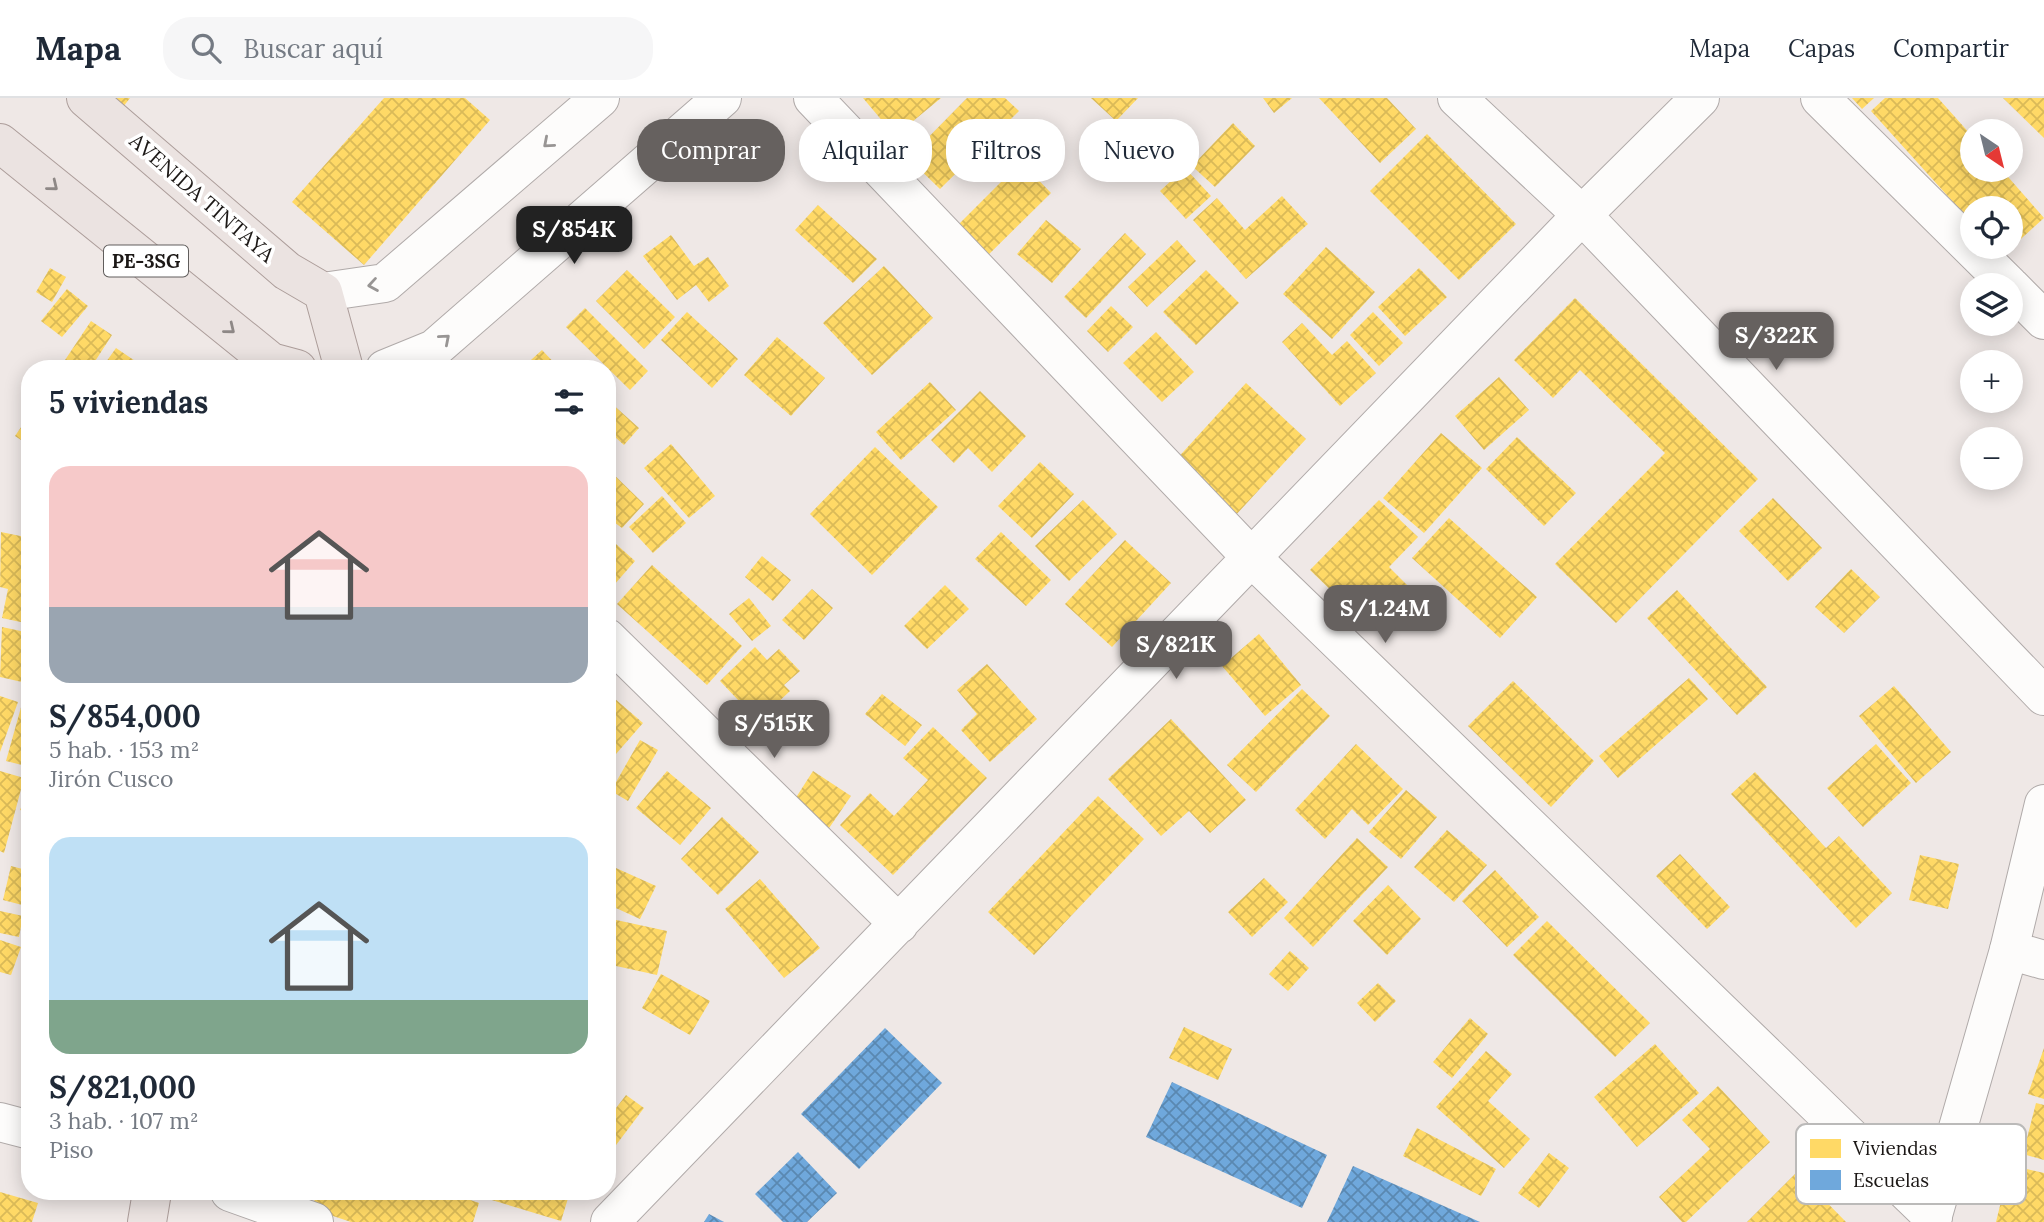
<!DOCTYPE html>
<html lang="es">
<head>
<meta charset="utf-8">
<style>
  body { margin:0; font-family:Lora,serif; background:#f6f6f7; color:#1f2937; height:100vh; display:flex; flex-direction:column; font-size:26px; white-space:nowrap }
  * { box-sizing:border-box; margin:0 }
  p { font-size:23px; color:#747a83 }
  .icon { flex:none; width:38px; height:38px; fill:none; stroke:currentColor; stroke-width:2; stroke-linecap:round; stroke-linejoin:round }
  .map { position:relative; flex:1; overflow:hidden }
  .side { position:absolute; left:21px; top:262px; width:595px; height:840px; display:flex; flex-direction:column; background:#fff; border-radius:28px; box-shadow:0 4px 18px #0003 }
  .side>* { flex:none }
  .top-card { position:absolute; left:637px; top:21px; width:665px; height:63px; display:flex; gap:14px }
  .needle { width:46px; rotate:145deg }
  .controls { position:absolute; left:1960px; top:21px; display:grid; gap:14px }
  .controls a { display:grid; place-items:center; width:63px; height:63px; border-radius:50%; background:#fff; box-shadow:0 4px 18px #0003; font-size:35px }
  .price { position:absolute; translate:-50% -60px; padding:0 16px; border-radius:14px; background:#66615f; color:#fff; font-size:23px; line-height:46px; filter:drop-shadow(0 2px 4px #0008) }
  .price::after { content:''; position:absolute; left:50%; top:42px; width:21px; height:16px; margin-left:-10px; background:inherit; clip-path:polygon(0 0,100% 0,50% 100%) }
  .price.selected { background:#222; color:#fff }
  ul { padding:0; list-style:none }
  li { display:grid; align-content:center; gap:14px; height:371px; padding:0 28px }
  li span { display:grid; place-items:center; height:217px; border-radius:21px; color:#555 }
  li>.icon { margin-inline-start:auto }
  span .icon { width:126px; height:126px; fill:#fffc; stroke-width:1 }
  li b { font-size:30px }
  h2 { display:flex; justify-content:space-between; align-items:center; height:84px; padding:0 28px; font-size:30px }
  .pill { padding:0 24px; border-radius:28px; background:#fff; box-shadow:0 4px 18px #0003; font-size:24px; line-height:63px }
  .pill.selected { background:#66615f; color:#fff }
  header { display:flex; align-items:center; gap:42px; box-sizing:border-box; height:98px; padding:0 35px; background:#fff; border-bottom:2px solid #e0e1e3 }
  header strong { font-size:33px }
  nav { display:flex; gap:38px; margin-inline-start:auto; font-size:24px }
  .search { width:490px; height:63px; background:#f6f6f7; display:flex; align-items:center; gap:18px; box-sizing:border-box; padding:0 24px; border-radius:28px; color:#747a83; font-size:26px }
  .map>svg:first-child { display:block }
</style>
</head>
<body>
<header>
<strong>Mapa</strong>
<div class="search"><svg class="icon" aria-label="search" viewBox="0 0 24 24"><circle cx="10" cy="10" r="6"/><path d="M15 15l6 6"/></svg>Buscar aquí</div>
<nav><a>Mapa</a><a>Capas</a><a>Compartir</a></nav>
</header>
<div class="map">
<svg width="2044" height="1124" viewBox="0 0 2044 1124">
  <defs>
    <pattern id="homes-cross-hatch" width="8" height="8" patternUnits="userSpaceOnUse" patternTransform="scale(1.75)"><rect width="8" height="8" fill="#ffd966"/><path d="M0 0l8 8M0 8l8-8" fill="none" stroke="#daba58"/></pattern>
    <pattern id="schools-cross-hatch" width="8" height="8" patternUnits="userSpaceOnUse" patternTransform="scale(1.75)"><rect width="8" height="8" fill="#6fa8dc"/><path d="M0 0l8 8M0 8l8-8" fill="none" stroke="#5a88b1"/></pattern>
  </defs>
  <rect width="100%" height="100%" fill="#efe8e6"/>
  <path fill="url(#homes-cross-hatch)" d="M92,0h38l-14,18z
    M384,0h81l25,22 -126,145 -72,-63z
    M863,0h78l-46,38z
    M967,0h38l14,13 -79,78 -32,-31z
    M1091,0h47l-22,23z
    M1263,0h29l-18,15z
    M1319,0h68l29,31 -36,34z
    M1852,0h22l-12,11z
    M1885,0h53l34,38v34h30l42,48 -42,38 -8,-9h17v-39h-39v15l-101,-112z
    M2003,0h41v40z
    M1233,25l22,23 -40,41 -23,-21z
    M1427,36l89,90 -57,56 -89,-89z
    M1021,64l30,31 -75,74 -30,-30z
    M1185,70l26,28 -25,23 -26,-28z
    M1282,98l26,28 -62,55 -53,-59 24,-22 28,32z
    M818,107l59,54 -24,24 -58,-53z
    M1046,122l35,29 -29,34 -35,-29z
    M1125,135l21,21 -60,64 -22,-21z
    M671,137l23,31 14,-9 21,29 -20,16 -13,-17 -19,15 -34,-44z
    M1177,142l19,21 -49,46 -19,-20z
    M1326,149l49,45 -43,47 -49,-45z
    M884,168l49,52 -61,57 -49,-52z
    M50,170l16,9 -14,25 -16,-10z
    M1419,170l28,29 -42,39 -27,-29z
    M627,172l48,47 -31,32 -48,-48z
    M1206,172l33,33 -43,42 -33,-33z
    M67,191l21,17 -26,31 -21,-16z
    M1575,200l183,181 -142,144 -61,-59 110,-111 -85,-83 -27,28 -39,-38z
    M1111,208l22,21 -25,25 -21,-21z
    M585,210l63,63 -18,19 -64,-63z
    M687,214l51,47 -26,29 -51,-48z
    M1373,214l30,31 -24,23 -29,-31z
    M91,223l21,14 -22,34h-31z
    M1302,225l30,32 15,-14 29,32 -36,33 -58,-64z
    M1156,234l38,40 -32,30 -39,-39z
    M777,239l48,41 -34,38 -47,-41z
    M116,250l31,21h-46z
    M542,252l18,19h-39z
    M1499,279l30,33 -45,40 -29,-34z
    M930,284l26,28 -55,50 -25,-28z
    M1246,285l60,56 -72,78 -60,-55z
    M980,293l46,45 -34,36 -24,-24 -14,15 -23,-23z
    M610,304l29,26 -15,17 -17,-15z
    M30,316v32l-15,-10z
    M1441,335l41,35 -58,65 -41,-35z
    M1517,339l59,56 -32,33 -58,-57z
    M671,346l44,52 -26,22 -45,-50z
    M875,349l63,60 -66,68 -62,-61z
    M1040,364l34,32 -42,44 -34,-32z
    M607,370l37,36 -22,24 -15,-11z
    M662,398l24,27 -33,30 -24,-26z
    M1773,400l49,50 -34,33 -49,-50z
    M1083,402l34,34 -48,47 -34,-35z
    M1379,402l39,37 -29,30 23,23 -40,40 -62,-60z
    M1449,420l88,79 -37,41 -88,-80z
    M1,434l29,6v86l-28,-6 6,-29 -8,-2z
    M1001,434l50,48 -25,26 -51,-47z
    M607,438l28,25 -28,32z
    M1125,442l46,43 -59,64 -47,-43z
    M762,458l29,24 -18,21 -28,-24z
    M652,467l90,81 -35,39 -90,-81z
    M1851,471l29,28 -36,36 -29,-26z
    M945,487l24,24 -42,40 -23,-23z
    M812,491l21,19 -29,32 -22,-20z
    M1677,492l90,97 -30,28 -90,-97z
    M749,500l22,28 -19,15 -23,-27z
    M2,529l28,6 -8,49 -22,-5z
    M1259,536l42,51 -36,31 -43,-50z
    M755,549l12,13 12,-11 21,22 -16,14 6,6 -32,30 -38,-40z
    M987,566l50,55 -47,43 -29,-32 16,-16 -20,-24z
    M1689,580l19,21 -90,79 -19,-22z
    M1513,583l81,80 -43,46 -83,-81z
    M1894,588l57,66 -35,31 -57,-67z
    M1302,591l28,27 -74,76 -29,-27z
    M607,594l36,31 -27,31 -9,-8z
    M25,595l5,1v73l-24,-6z
    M882,596l40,31 -17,21 -40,-32z
    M0,598l18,6 -18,50z
    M1171,621l75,81 -36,33 -21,-22 -28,25 -53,-57z
    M933,629l54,51 -94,97 -53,-50 30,-32 24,23 34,-36 -25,-22z
    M640,642l18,10 -30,51 -17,-10z
    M1356,646l47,45 -35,36 -16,-16 -27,30 -30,-29z
    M1876,646l35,39 -48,44 -36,-39z
    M0,673l24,7 -20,75 -4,-2z
    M667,673l44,37 -31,37 -44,-37z
    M813,673l38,25 -26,38 -37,-24z
    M1755,674l71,76 13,-12 53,57 -36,35 -125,-134z
    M30,688v27l-10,-3z
    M1406,692l31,27 -36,42 -32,-27z
    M1098,698l46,43 -110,116 -46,-43z
    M722,719l37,35 -41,43 -37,-36z
    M1447,732l40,35 -33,37 -40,-35z
    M1357,740l31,29 -75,80 -29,-29z
    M1680,756l50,53 -23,22 -51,-53z
    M1920,757l39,9 -11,45 -39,-9z
    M607,766l49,22 -16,33 -33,-15z
    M11,768l19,5v36l-27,-7z
    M1495,772l44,47 -32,30 -45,-46z
    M1264,780l24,24 -36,35 -24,-25z
    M760,781l60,69 -36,30 -59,-69z
    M1388,787l33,34 -34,36 -34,-34z
    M0,813l23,5 -4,21 -19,-4z
    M607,820l60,13 -10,44 -50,-11z
    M1547,823l103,102 -35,34 -102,-102z
    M0,842l21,7 -10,28 -11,-3z
    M1290,853l19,17 -21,23 -19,-17z
    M661,876l49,27 -20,34 -48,-27z
    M1378,885l18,18 -21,21 -18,-19z
    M1470,920l18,16 -36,44 -19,-16z
    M1184,929l48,22 -14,31 -49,-22z
    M1655,946l44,49 -62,54 -43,-50z
    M2044,950v51l-16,-5z
    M1486,953l26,23 -24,27 42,38 -26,29 -68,-61z
    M1718,988l52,56 -84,80h-4l-23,-25 51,-48 -28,-29z
    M626,997l18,13 -37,49v-49l6,4z
    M2036,1005l8,2v55l-21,-6z
    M1417,1030l79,41 -15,27 -78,-40z
    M1549,1055l20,15 -30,40 -21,-15z
    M2010,1067l34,8v49h-48z
    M1797,1074l49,50h-99z
    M0,1094l38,11 -6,19h-32z
    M317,1094h130l32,11 -6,19h-122l-39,-13z
    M487,1094h83l-9,29 -76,-23z"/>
  <path fill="url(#schools-cross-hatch)" d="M885,930l57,55 -83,86 -58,-55z
    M1172,984l155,73 -25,53 -156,-71z
    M798,1054l39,41 -30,29h-24l-28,-28z
    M1353,1068l127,56h-153z
    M709,1116l15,8h-20z"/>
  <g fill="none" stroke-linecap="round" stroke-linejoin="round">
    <g stroke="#b0aaa9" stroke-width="40">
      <path id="street" d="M813,0l440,461 680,658
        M1457,0l125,117 462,481
        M1820,0l189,187
        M2011,189l33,33
        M607,540l292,286
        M2009,852l35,10
        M0,1024l30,8
        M230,1094l84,30
        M610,1124l972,-1007 118,-117"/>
    </g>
    <g stroke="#b0aaa9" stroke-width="40">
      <path id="secondary" d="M323,194l62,-9 215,-185
        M385,271l49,-20 288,-251
        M1931,1124l78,-272 35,-146"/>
    </g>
    <g stroke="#ac9d9a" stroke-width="40">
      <path id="primary" d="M86,0l201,173 36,21 21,77
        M0,45l271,219 26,7
        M147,1124l5,-30"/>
    </g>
    <use href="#street" stroke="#fdfcfb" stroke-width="38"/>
    <use href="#secondary" stroke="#fdfcfb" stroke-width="38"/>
    <use href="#primary" stroke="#ebe3e1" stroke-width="38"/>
  </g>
  <defs><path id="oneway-chevron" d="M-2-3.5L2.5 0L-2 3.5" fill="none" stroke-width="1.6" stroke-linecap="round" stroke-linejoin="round" transform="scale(1.75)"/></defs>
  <g stroke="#989594">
    <use href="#oneway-chevron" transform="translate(548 45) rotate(139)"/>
    <use href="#oneway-chevron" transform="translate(373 187) rotate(171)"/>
    <use href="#oneway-chevron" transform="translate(445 241) rotate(-41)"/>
  </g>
  <g stroke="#8e8886">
    <use href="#oneway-chevron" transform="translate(53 88) rotate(39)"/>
    <use href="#oneway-chevron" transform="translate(230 231) rotate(39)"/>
  </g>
  <g text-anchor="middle" stroke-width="7" stroke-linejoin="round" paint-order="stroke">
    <rect fill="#fff" stroke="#605d5c" stroke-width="2" x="104" y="147.5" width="84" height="31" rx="5"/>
    <g font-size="19" font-weight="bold" fill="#1c1816">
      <text x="146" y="170">PE-3SG</text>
    </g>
    <g font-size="21" fill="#1c1816" stroke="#fff">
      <text transform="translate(202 100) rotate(41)" y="7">AVENIDA TINTAYA</text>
    </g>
  </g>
  <rect x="1796" y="1026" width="230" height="80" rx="10" fill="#fff" stroke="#bbbab9" stroke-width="2"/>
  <rect x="1810" y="1041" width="31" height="19" fill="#ffd966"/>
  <rect x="1810" y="1072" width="31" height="20" fill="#6fa8dc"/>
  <g font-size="19" fill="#1c1816">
    <text x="1853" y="1057">Viviendas</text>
    <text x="1853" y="1089">Escuelas</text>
  </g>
</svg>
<div class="controls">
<a><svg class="needle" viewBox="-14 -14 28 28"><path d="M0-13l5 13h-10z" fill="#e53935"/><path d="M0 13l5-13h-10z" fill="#747a83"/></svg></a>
<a><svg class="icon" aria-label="locate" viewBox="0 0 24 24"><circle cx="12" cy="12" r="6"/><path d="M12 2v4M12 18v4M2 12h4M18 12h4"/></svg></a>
<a><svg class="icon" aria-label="layers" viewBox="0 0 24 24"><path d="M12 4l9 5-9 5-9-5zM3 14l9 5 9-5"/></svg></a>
<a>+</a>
<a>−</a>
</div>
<b class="price selected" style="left:574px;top:168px">S/854K</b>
<b class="price" style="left:1776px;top:274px">S/322K</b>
<b class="price" style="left:1385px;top:547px">S/1.24M</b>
<b class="price" style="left:1176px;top:583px">S/821K</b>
<b class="price" style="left:774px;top:662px">S/515K</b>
<div class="top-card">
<a class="pill selected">Comprar</a>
<a class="pill">Alquilar</a>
<a class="pill">Filtros</a>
<a class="pill">Nuevo</a>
</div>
<section class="side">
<h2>5 viviendas<svg class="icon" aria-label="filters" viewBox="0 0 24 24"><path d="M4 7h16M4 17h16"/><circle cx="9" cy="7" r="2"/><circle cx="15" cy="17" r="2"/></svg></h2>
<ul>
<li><span style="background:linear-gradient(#f6c9c9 65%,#9aa5b1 0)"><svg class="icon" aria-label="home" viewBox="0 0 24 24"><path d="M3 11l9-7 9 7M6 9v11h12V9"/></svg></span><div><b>S/854,000</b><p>5 hab. · 153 m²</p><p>Jirón Cusco</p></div></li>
<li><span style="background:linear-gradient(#bfe0f5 75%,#7fa58c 0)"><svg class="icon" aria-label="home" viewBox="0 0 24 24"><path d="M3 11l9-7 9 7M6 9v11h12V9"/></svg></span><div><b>S/821,000</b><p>3 hab. · 107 m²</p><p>Piso</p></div></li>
</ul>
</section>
</div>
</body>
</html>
